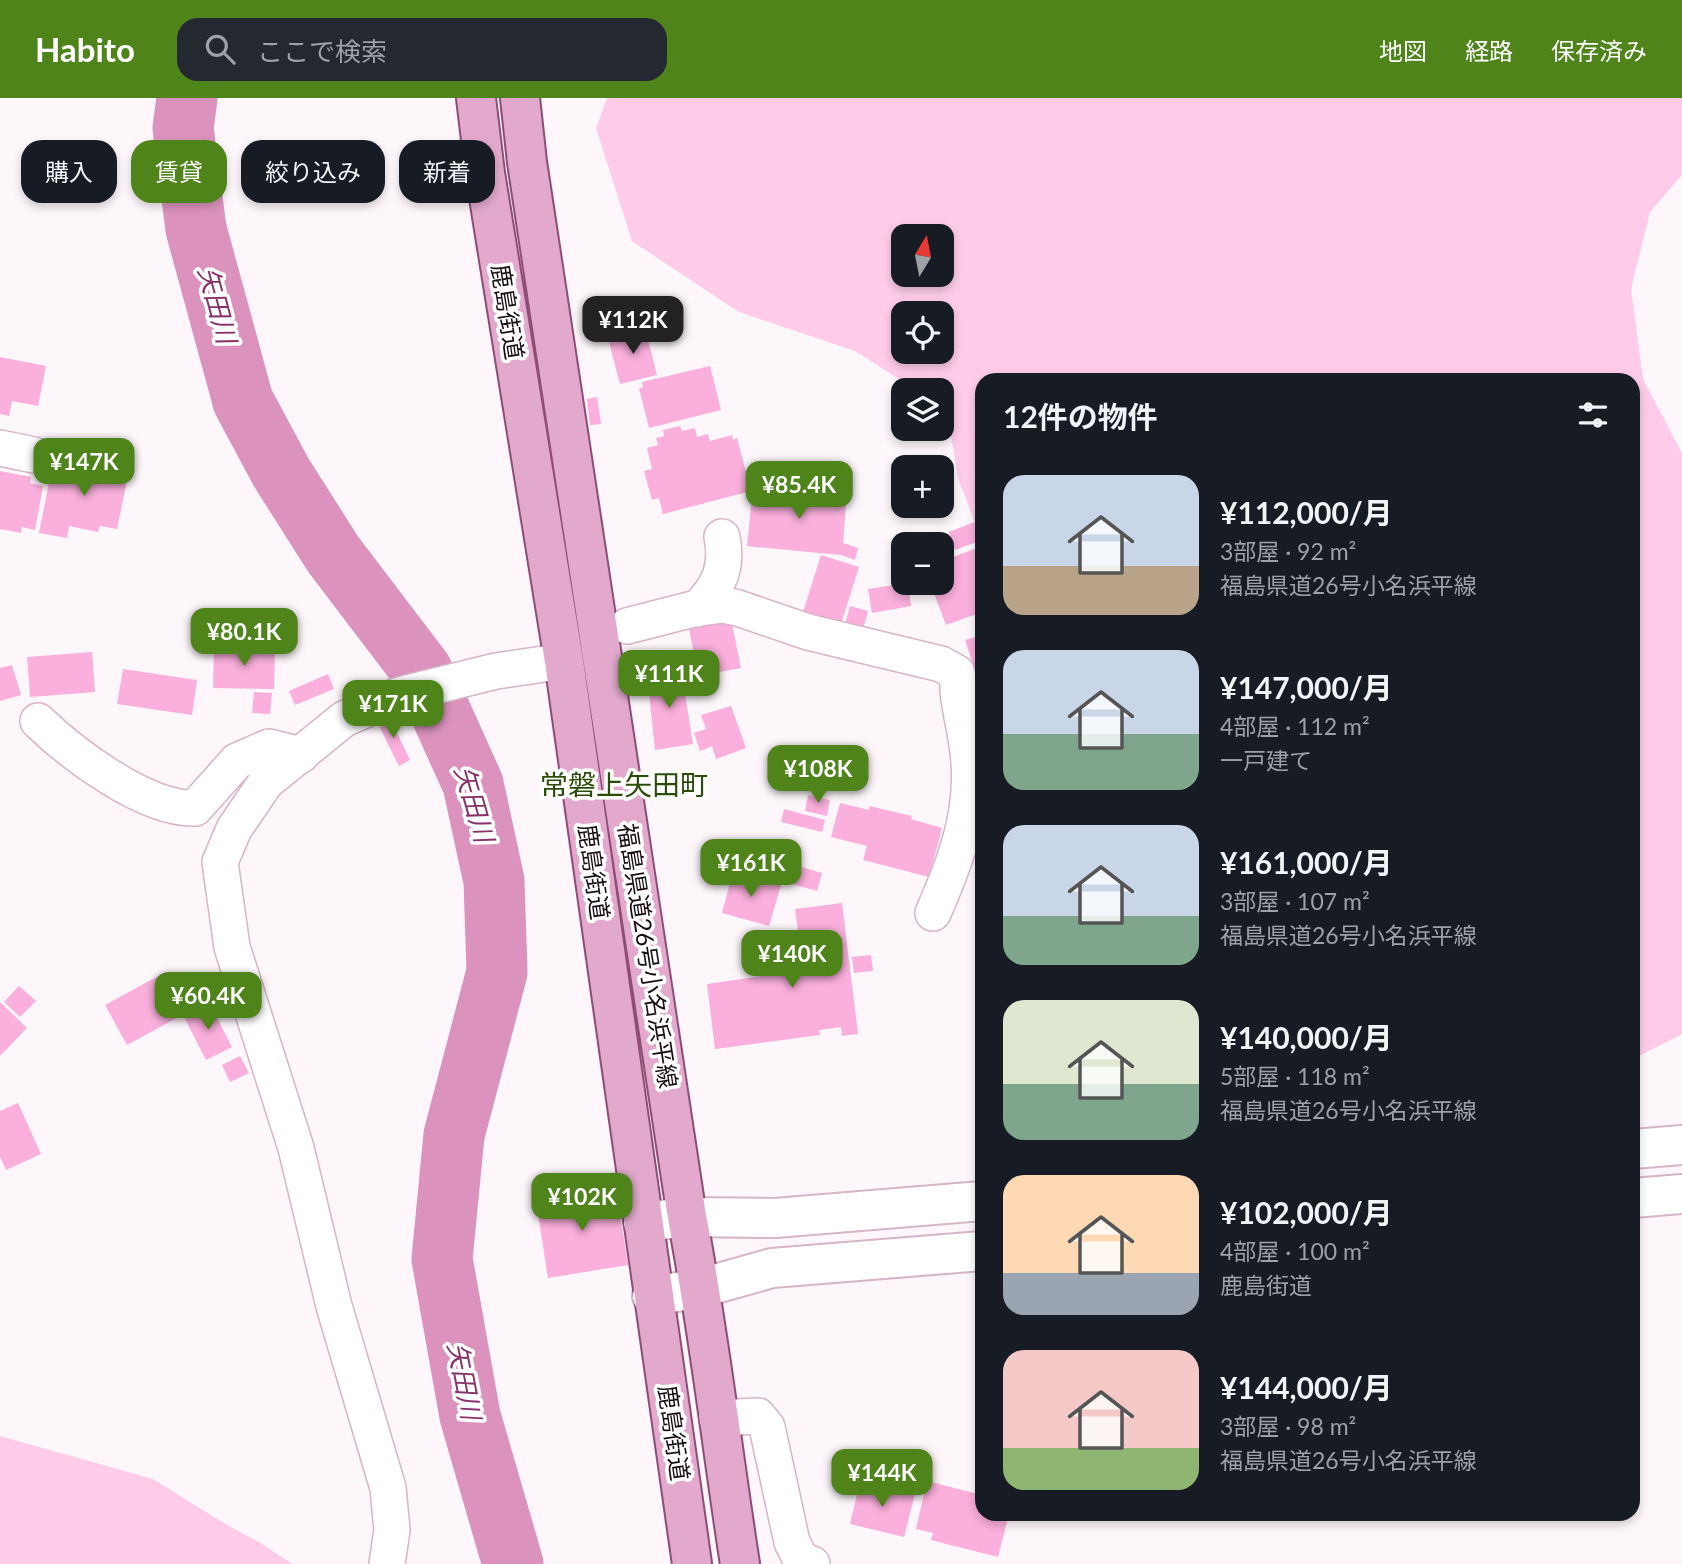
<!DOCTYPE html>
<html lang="ja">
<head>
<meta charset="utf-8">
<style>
  body { margin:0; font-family:Lato,"Noto Sans JP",sans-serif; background:#242831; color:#f1f3f6; height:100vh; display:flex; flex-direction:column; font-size:26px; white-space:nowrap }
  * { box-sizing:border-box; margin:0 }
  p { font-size:23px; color:#9ea1a6 }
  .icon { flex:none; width:38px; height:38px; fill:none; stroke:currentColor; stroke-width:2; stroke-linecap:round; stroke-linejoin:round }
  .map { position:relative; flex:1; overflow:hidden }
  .panel { position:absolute; left:975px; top:275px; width:665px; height:1148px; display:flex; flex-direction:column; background:#171b24; border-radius:21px; box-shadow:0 4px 10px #0003 }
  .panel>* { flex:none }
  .banner { position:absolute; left:21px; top:42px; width:665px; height:63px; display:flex; gap:14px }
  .needle { width:46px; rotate:10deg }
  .tools { position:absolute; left:891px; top:126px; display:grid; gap:14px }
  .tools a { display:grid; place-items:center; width:63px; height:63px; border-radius:14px; background:#171b24; box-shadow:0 4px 10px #0003; font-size:35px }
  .price { position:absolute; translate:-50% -60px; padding:0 16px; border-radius:14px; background:#4f841b; color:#fff; font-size:23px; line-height:46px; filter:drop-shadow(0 2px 4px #0008) }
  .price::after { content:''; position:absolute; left:50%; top:42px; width:21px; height:16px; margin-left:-10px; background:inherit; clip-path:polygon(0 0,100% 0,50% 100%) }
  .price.selected { background:#222; color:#fff }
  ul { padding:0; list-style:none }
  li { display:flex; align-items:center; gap:21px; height:175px; padding:0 28px }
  li span { display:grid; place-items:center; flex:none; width:196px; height:140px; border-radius:21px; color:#555 }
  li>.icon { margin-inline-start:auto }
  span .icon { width:84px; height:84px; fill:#fffc; stroke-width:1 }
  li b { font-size:30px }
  h2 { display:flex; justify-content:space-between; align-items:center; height:84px; padding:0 28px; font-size:30px }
  .tag { padding:0 24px; border-radius:21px; background:#171b24; box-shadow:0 4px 10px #0003; font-size:24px; line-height:63px }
  .tag.selected { background:#4f841b; color:#fff }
  header { display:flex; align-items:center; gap:42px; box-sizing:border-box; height:98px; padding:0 35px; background:#4f841b; color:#fff }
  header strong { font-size:33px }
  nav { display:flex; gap:38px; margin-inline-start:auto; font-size:24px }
  .search { width:490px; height:63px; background:#242831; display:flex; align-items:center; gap:18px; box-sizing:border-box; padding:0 24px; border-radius:21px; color:#9ea1a6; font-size:26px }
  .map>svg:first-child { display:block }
</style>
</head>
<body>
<header>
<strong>Habito</strong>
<div class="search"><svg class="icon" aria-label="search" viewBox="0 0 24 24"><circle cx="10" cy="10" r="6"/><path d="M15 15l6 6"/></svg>ここで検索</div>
<nav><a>地図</a><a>経路</a><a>保存済み</a></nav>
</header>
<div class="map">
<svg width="1682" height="1466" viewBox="0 0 1682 1466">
  <rect width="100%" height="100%" fill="#fdf6fa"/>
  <path fill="#fecce9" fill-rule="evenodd" d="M607,0h1075v77l-32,37 -19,77 12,90 39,74v581l-49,25v-679h-651v161l-24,-63 -11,-67 -5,-4v-17h-26l-61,-39 -116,-39 -107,-71 -36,-113zM903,138h39v39h-39zM903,215h39v39h-39z
    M0,1338l153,43 64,40 45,25 30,20h-292z"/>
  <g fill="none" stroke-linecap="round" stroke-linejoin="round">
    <path stroke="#db92bd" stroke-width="61" d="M187,0l-4,30 13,101 47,172 38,71 52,82 89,117 51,113 21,97 3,91 -43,163 -12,124 28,157 43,148"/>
  </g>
  <path fill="#faafdc" d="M645,230l12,47 -37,9 -12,-46z
    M0,259l46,9 -8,40 -26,-5 -3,15 -9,-2z
    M710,268l11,44 -72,18 -10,-40h4l-1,-6z
    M597,299l4,27 -11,1 -3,-26z
    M680,328l2,5 13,-3 2,9 11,-3 2,7 22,-6 1,5 4,-2 14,53 -88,23 -4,-16 -7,2 -8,-29 8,-2 -5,-21 11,-3 -2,-7 8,-2 -1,-6z
    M105,355l22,5 -5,22h5l-10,49 -17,-3 -2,6 -29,-6 -2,12 -28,-5 14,-71 38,8v3l9,2z
    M0,373l31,6 -1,6 13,3 -8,44 -13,-3 -1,6 -21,-4z
    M753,388l33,3v-3l61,6 -4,51 15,5 -3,12 -14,-5 -94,-9z
    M982,421v21l-27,10 -6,-18z
    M982,448v66l-36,13 -16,-42h12v-17l7,-2 -1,-5z
    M821,457l38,12 -18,57 -38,-12z
    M908,485l3,23 -39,7 -4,-24z
    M850,508l18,5 -5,18 -18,-5z
    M730,516l11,54 -43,8 -9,-48 7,-1 -1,-6z
    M982,537v46l-3,1 -14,-42z
    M214,548l61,1 -1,42 -61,-1z
    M92,554l3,40 -65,5 -3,-40z
    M12,567l9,30 -21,6v-33z
    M123,571l74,11 -5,35 -75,-11z
    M681,571l12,75 -38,6 -8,-76z
    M328,576l6,15 -39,16 -6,-14z
    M254,594l18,1 -2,21 -18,-1z
    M731,608l15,42 -30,11 -4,-13 -12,5 -6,-18 12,-4 -5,-14z
    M388,616l22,46 -11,6 -23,-46z
    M808,697l22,5 -3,16 -22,-5z
    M840,705l29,7v-4l43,10 -1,3 31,9 -13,49 -66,-17 4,-14 -36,-9z
    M784,711l41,11 -3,12 -41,-10z
    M727,746l22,5 -5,22 -23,-6z
    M756,749l26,8 -2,6 42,12 -5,18 -68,-19z
    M733,774l48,13 -12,41 -47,-13z
    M842,805l16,131 -16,2 -1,-9 -22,3 1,5 -105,14 -8,-65 96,-14 -8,-61z
    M871,857l2,16 -19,2 -2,-16z
    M162,876l22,40 -57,31 -22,-40z
    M19,888l17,15 -16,16 -16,-15z
    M0,904l27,26 -27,28z
    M210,906l22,43 -26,13 -22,-43z
    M240,958l9,17 -19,9 -8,-17z
    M18,1005l23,51 -35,16 -6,-13v-46z
    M616,1090l12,77 -80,13 -12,-77z
    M860,1383l55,13 -11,43 -54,-13z
    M927,1383l55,14v19h27l-11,43 -67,-17 2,-7 -17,-4z"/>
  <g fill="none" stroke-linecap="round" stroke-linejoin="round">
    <g stroke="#d7b5c8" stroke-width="38">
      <path id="street" d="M0,350l34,7
        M697,511c22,-22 31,-41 25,-72
        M627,528l66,-17 30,-4 15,3 70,24 133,32 16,9c2,9 0,17 2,26 3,21 9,43 10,64 4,54 -15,102 -36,150
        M38,623c34,33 108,89 157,87l42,-47 32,-14 32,8
        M717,1320l41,-2 9,11 25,115 9,18 11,4
        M387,1466l5,-34 -4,-42 -54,-182 -38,-158 -64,-201 -12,-85 14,-33 32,-47 78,-63 55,-24 97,-24 68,-10"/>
    </g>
    <g stroke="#d7b5c8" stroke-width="42">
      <path id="secondary" d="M1633,1051l49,-4
        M1633,1100l49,-4
        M643,1124l44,-5 88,1 207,-17
        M652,1198l49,-8 71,-20 210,-17"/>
    </g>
    <g stroke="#8f4d76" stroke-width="42">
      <path id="primary" d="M476,0l9,75 79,488 128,903
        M520,0l7,64 160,1055c22,115 35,232 53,347"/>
    </g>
    <use href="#street" stroke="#fff" stroke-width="35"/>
    <use href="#secondary" stroke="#fff" stroke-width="38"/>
    <use href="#primary" stroke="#e2a9cc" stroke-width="38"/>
  </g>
  <g text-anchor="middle" stroke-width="7" stroke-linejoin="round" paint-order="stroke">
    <g font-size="24" fill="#1a0e15" stroke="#fff">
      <text transform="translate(507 214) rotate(81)" y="8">鹿島街道</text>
      <text transform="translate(593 774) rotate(82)" y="8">鹿島街道</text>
      <text transform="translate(647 858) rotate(81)" y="8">福島県道26号小名浜平線</text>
      <text transform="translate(673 1335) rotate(82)" y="8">鹿島街道</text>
    </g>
    <g font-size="26" font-style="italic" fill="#87326a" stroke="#fff">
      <text transform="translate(217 207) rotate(75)" y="9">矢田川</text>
      <text transform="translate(474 706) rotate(74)" y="9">矢田川</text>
      <text transform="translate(464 1283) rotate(79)" y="9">矢田川</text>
    </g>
    <g font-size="28" fill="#2b4c08" stroke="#fff">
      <text x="624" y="697">常磐上矢田町</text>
    </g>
  </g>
</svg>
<div class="tools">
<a><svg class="needle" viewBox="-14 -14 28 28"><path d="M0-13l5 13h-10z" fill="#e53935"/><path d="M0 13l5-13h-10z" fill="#9ea1a6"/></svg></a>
<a><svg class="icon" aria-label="locate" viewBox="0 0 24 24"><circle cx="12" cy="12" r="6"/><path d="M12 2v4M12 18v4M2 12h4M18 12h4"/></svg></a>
<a><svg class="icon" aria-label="layers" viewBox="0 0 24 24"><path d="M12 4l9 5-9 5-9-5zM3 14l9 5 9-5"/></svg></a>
<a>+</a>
<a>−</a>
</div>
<b class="price selected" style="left:633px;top:258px">¥112K</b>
<b class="price" style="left:84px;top:400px">¥147K</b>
<b class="price" style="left:799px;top:423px">¥85.4K</b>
<b class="price" style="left:244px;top:570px">¥80.1K</b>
<b class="price" style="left:669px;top:612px">¥111K</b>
<b class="price" style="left:393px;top:642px">¥171K</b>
<b class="price" style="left:818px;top:707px">¥108K</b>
<b class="price" style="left:751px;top:801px">¥161K</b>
<b class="price" style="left:792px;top:892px">¥140K</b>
<b class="price" style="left:208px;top:934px">¥60.4K</b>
<b class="price" style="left:582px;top:1135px">¥102K</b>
<b class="price" style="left:882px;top:1411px">¥144K</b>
<div class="banner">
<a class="tag">購入</a>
<a class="tag selected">賃貸</a>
<a class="tag">絞り込み</a>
<a class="tag">新着</a>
</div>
<section class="panel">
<h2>12件の物件<svg class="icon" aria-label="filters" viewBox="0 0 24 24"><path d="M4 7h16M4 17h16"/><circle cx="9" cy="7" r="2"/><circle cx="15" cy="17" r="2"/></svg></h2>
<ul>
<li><span style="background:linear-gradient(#c9d6e8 65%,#b9a48a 0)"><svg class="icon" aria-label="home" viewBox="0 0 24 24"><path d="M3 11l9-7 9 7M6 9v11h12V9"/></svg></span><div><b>¥112,000/月</b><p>3部屋 · 92 m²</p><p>福島県道26号小名浜平線</p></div></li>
<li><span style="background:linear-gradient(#c9d6e8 60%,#7fa58c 0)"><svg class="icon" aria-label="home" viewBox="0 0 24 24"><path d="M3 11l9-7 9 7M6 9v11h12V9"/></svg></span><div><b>¥147,000/月</b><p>4部屋 · 112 m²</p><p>一戸建て</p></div></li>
<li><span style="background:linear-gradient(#c9d6e8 65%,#7fa58c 0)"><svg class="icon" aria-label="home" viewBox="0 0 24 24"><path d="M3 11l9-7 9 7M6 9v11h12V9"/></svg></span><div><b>¥161,000/月</b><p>3部屋 · 107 m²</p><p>福島県道26号小名浜平線</p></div></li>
<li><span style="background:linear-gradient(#dfe7d0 60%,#7fa58c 0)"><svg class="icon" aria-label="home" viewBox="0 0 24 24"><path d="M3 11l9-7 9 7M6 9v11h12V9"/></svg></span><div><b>¥140,000/月</b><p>5部屋 · 118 m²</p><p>福島県道26号小名浜平線</p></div></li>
<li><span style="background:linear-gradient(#ffd9b3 70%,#9aa5b1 0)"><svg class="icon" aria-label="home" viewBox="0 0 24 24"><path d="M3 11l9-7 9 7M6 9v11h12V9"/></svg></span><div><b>¥102,000/月</b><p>4部屋 · 100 m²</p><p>鹿島街道</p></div></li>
<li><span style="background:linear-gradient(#f6c9c9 70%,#8fb573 0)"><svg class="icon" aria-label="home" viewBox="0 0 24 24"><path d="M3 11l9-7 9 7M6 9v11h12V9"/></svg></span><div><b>¥144,000/月</b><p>3部屋 · 98 m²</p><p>福島県道26号小名浜平線</p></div></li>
</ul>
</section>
</div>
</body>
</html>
